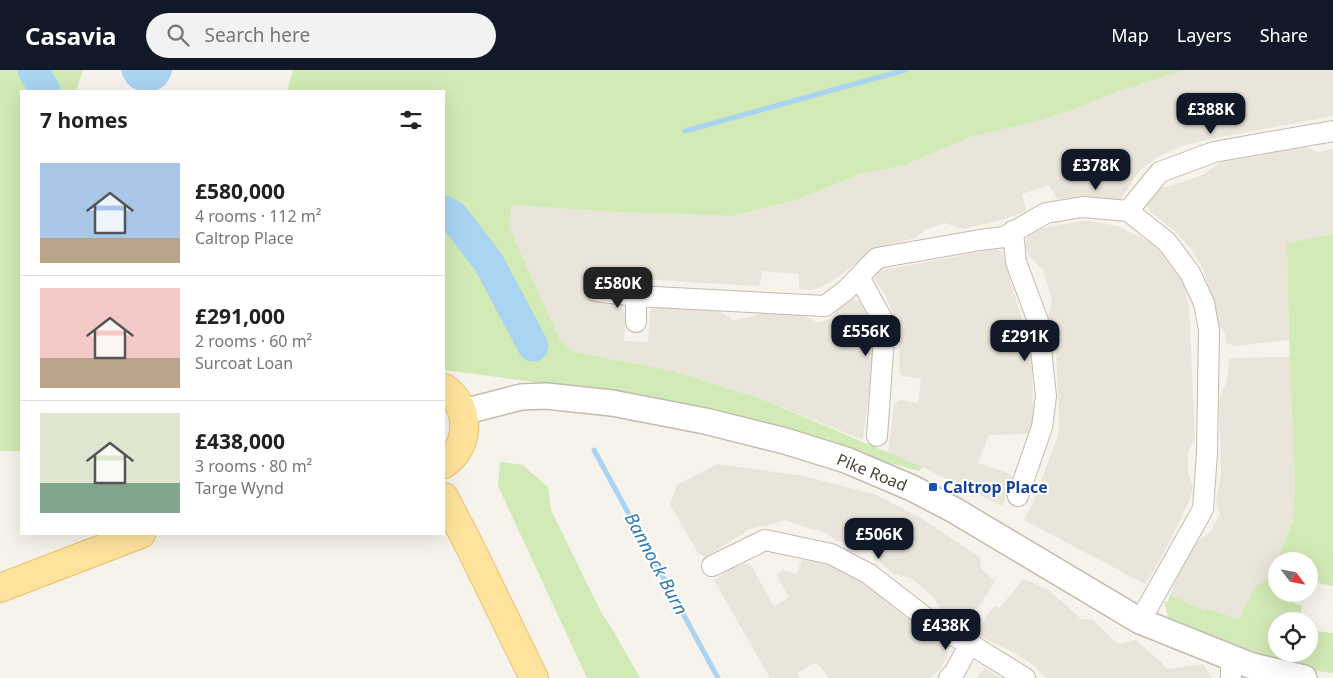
<!DOCTYPE html>
<html lang="en">
<head>
<meta charset="utf-8">
<style>
  body { margin:0; font-family:"Noto Sans",sans-serif; background:#f2f2f2; color:#222; height:100vh; display:flex; flex-direction:column; font-size:19px; white-space:nowrap }
  * { box-sizing:border-box; margin:0 }
  p { font-size:16px; color:#767676 }
  .icon { flex:none; width:28px; height:28px; fill:none; stroke:currentColor; stroke-width:2; stroke-linecap:round; stroke-linejoin:round }
  .map { position:relative; flex:1; overflow:hidden }
  .side { position:absolute; left:20px; top:20px; width:425px; height:445px; display:flex; flex-direction:column; background:#fff; border-radius:0px; box-shadow:0 5px 20px #0002 }
  .side>* { flex:none }
  .needle { width:32px; rotate:122deg }
  .buttons { position:absolute; left:1268px; top:482px; display:grid; gap:10px }
  .buttons a { display:grid; place-items:center; width:50px; height:50px; border-radius:50%; background:#fff; box-shadow:0 5px 20px #0002; font-size:25px }
  .price { position:absolute; translate:-50% -42px; padding:0 11px; border-radius:10px; background:#111827; color:#fff; font-size:16px; line-height:32px; filter:drop-shadow(0 1px 2px #0008) }
  .price::after { content:''; position:absolute; left:50%; top:30px; width:15px; height:11px; margin-left:-8px; background:inherit; clip-path:polygon(0 0,100% 0,50% 100%) }
  .price.current { background:#222; color:#fff }
  ul { padding:0; list-style:none }
  li { display:flex; align-items:center; gap:15px; height:125px; padding:0 20px }
  li+li { border-top:1px solid #e0e0e0 }
  li span { display:grid; place-items:center; flex:none; width:140px; height:100px; border-radius:0px; color:#555 }
  li>.icon { margin-inline-start:auto }
  span .icon { width:60px; height:60px; fill:#fffc; stroke-width:1 }
  li b { font-size:21px }
  h2 { display:flex; justify-content:space-between; align-items:center; height:60px; padding:0 20px; font-size:21px }
  header { display:flex; align-items:center; gap:30px; box-sizing:border-box; height:70px; padding:0 25px; background:#111827; color:#fff }
  header strong { font-size:24px }
  nav { display:flex; gap:28px; margin-inline-start:auto; font-size:18px }
  .search { width:350px; height:45px; background:#f2f2f2; display:flex; align-items:center; gap:12px; box-sizing:border-box; padding:0 18px; border-radius:28px; color:#767676; font-size:19px }
  .map>svg:first-child { display:block }
</style>
</head>
<body>
<header>
<strong>Casavia</strong>
<div class="search"><svg class="icon" aria-label="search" viewBox="0 0 24 24"><circle cx="10" cy="10" r="6"/><path d="M15 15l6 6"/></svg>Search here</div>
<nav><a>Map</a><a>Layers</a><a>Share</a></nav>
</header>
<div class="map">
<svg width="1333" height="608" viewBox="0 0 1333 608">
  <rect width="100%" height="100%" fill="#f6f3ec"/>
  <path fill="#eae5da" d="M1185,0h148v46l-128,24 -26,7 -19,9 -18,12 -7,9 -15,24 -8,4 -21,-9 -34,3 -8,-14 -27,9 4,15 -2,3 -22,8 -39,9 -18,-6 -18,6 -12,9 -39,10 -36,28 -18,11 -13,3 -10,-1v-15l-37,-3 -2,13 -3,2 -136,-8h-29l-1,23 27,2 8,11 -2,27 24,1 2,-31 5,-5 62,4 16,10 19,-3 10,-4 42,2 14,8 12,-4 16,-17 5,-3 8,2 3,4 12,26 1,11 -12,98 -99,-40 -91,-29 -99,-19 -14,-12 -50,-111 1,-24 105,7 117,4 66,-17 61,-25 45,-9 65,-28 67,-16 36,-11 42,-18z
    M1305,77l14,5 14,-3v85l-46,9 2,97 -54,6 -9,-3 -1,-10 -9,-13 -2,-15 -10,-34 -12,-21 -18,-20 -23,-17 -4,-7 3,-9 9,-9 15,-3 31,-11 14,-11z
    M1081,151h11l25,5 33,16 22,22 11,18 6,25 6,131 -7,14v21l5,14 -4,15 -31,62 -13,20 -121,-64 8,-15 26,-69 1,-21 -3,-67 -8,-30 4,-17 -9,-31 -14,-14 -4,-10 2,-9 4,-7z
    M995,179l6,2 5,13 21,74 5,29 1,44 -1,23 -43,1 -11,28 30,10 5,4 -1,7 -10,22 -76,-37 -38,-16 6,-49 7,-4 17,3 3,-24 -18,-3 -4,-4 1,-42 -15,-36 -11,-14 2,-6 5,-5 14,-1z
    M1290,287l5,124 -2,40 -21,54 -17,12 -16,32 -31,-11 -2,3 -36,-16 9,-22 17,-30 14,-11 10,-17 -4,-15 5,-25 -2,-75 8,-19 2,-23z
    M717,394l86,12 71,18 45,23 61,40 1,12 14,12 -15,24 -19,22 -15,-9 -13,-21 -22,-19 -17,-4 -13,-11 -4,-10 -11,-7 -28,-5 -18,-11 -9,-1 -23,-8 -4,-1 -10,4 -22,4 -47,29 -7,-4 -28,-49 7,-19z
    M802,490l47,7 51,46 45,34 3,8 -7,13 -10,10h-102l-11,-14 -3,-1 -18,10 3,5h-30l-56,-98 20,-13 11,-4 7,4 22,40 15,-10 -13,-23 7,-4 13,4z
    M1024,509l25,11 32,29 12,1 25,24 18,-4 25,22 3,5 5,2 34,-5 9,14h-166l-17,-16 -16,-10 -36,-17 12,-23 7,-6 3,2z
    M985,598l12,8 4,2h-25z"/>
  <path fill="#d2eab5" d="M0,0h83l-7,21h-55v360h-21z
    M293,0h892l-70,22 -42,18 -36,11 -67,16 -65,28 -45,9 -61,25 -66,17 -117,-4 -105,-7 -1,24 50,111 14,12 99,19 91,29 158,67 -3,4 -45,-12 -52,-21 -69,-19 -122,-24 -187,-25v-279h-157z
    M1333,164v352l-24,-5v-20h-32l16,-40 2,-39 -6,-142 -2,-97z
    M500,392l23,3 25,22 3,23 50,102 13,20 26,46h-53l-89,-192z
    M1276,494v30c9,0 16,0 19,10l7,1 -2,16h-24v33h33v-24l24,3v40l-28,-3 -26,-6 -102,-38 -9,-9 -4,-16 4,1 2,-7 36,16 1,-3 32,11 16,-32 17,-12z"/>
  <path fill="#a9d4f2" d="M121,0h51c-4,28 -44,31 -51,0z"/>
  <g fill="none" stroke-linecap="round" stroke-linejoin="round">
    <path stroke="#a9d4f2" stroke-width="5" d="M685,61l220,-61
      M594,380l124,228"/>
    <path stroke="#a9d4f2" stroke-width="31" d="M33,0l12,21
      M444,141l9,5 36,47 44,83"/>
    <g stroke="#c2bbae" stroke-width="22">
      <path id="minor" d="M1128,141l32,-39 54,-20 119,-21
        M1013,161l3,31 22,59 8,75 -4,31 -24,69
        M859,207l26,47 -8,112
        M596,221l40,5 189,10 21,-16 31,-32 103,-18 24,-3 42,-24 37,-6 45,4 39,31 23,31 14,30 5,27 -2,123 -4,56 -63,112
        M636,252v-26
        M712,496l53,-26 66,14 38,20 71,55 30,15 55,34
        M949,608l5,-5 16,-29
        M1231,608v-20"/>
    </g>
    <g stroke="#c2bbae" stroke-width="28">
      <path id="tertiary" d="M463,342l58,-15 25,-1 66,7 93,18 80,20 61,19 66,28 42,22 186,111 112,45 52,12"/>
    </g>
    <g stroke="#e6c16a" stroke-width="30">
      <path id="primary" d="M444,318c27,18 27,58 0,76
        M444,427l25,48 65,133
        M0,518l141,-54"/>
    </g>
    <use href="#minor" stroke="#fff" stroke-width="20"/>
    <use href="#tertiary" stroke="#fff" stroke-width="25"/>
    <use href="#primary" stroke="#ffe39c" stroke-width="28"/>
  </g>
  <rect fill="#1a4fb4" stroke="#fff" stroke-width="2" x="928" y="412" width="10" height="10" rx="2.5"/>
  <g text-anchor="middle" stroke-width="4" stroke-linejoin="round" paint-order="stroke">
    <g font-size="16" fill="#4b4439" stroke="#fff">
      <text transform="translate(872 402) rotate(22)" y="6">Pike Road</text>
    </g>
    <g font-size="16" font-weight="bold" fill="#164399" stroke="#fff" text-anchor="start">
      <text x="943" y="423">Caltrop Place</text>
    </g>
    <g font-size="18" font-style="italic" fill="#2e7ab2" stroke="#fff">
      <text transform="translate(656 494) rotate(62)" y="6">Bannock Burn</text>
    </g>
  </g>
</svg>
<div class="buttons">
<a><svg class="needle" viewBox="-14 -14 28 28"><path d="M0-13l5 13h-10z" fill="#e53935"/><path d="M0 13l5-13h-10z" fill="#767676"/></svg></a>
<a><svg class="icon" aria-label="locate" viewBox="0 0 24 24"><circle cx="12" cy="12" r="6"/><path d="M12 2v4M12 18v4M2 12h4M18 12h4"/></svg></a>
</div>
<b class="price" style="left:1211px;top:65px">£388K</b>
<b class="price" style="left:1096px;top:121px">£378K</b>
<b class="price current" style="left:618px;top:239px">£580K</b>
<b class="price" style="left:866px;top:287px">£556K</b>
<b class="price" style="left:1025px;top:292px">£291K</b>
<b class="price" style="left:879px;top:490px">£506K</b>
<b class="price" style="left:946px;top:581px">£438K</b>
<section class="side">
<h2>7 homes<svg class="icon" aria-label="filters" viewBox="0 0 24 24"><path d="M4 7h16M4 17h16"/><circle cx="9" cy="7" r="2"/><circle cx="15" cy="17" r="2"/></svg></h2>
<ul>
<li><span style="background:linear-gradient(#a9c7e8 75%,#b9a48a 0)"><svg class="icon" aria-label="home" viewBox="0 0 24 24"><path d="M3 11l9-7 9 7M6 9v11h12V9"/></svg></span><div><b>£580,000</b><p>4 rooms · 112 m²</p><p>Caltrop Place</p></div></li>
<li><span style="background:linear-gradient(#f6c9c9 70%,#b9a48a 0)"><svg class="icon" aria-label="home" viewBox="0 0 24 24"><path d="M3 11l9-7 9 7M6 9v11h12V9"/></svg></span><div><b>£291,000</b><p>2 rooms · 60 m²</p><p>Surcoat Loan</p></div></li>
<li><span style="background:linear-gradient(#dfe7d0 70%,#7fa58c 0)"><svg class="icon" aria-label="home" viewBox="0 0 24 24"><path d="M3 11l9-7 9 7M6 9v11h12V9"/></svg></span><div><b>£438,000</b><p>3 rooms · 80 m²</p><p>Targe Wynd</p></div></li>
</ul>
</section>
</div>
</body>
</html>
